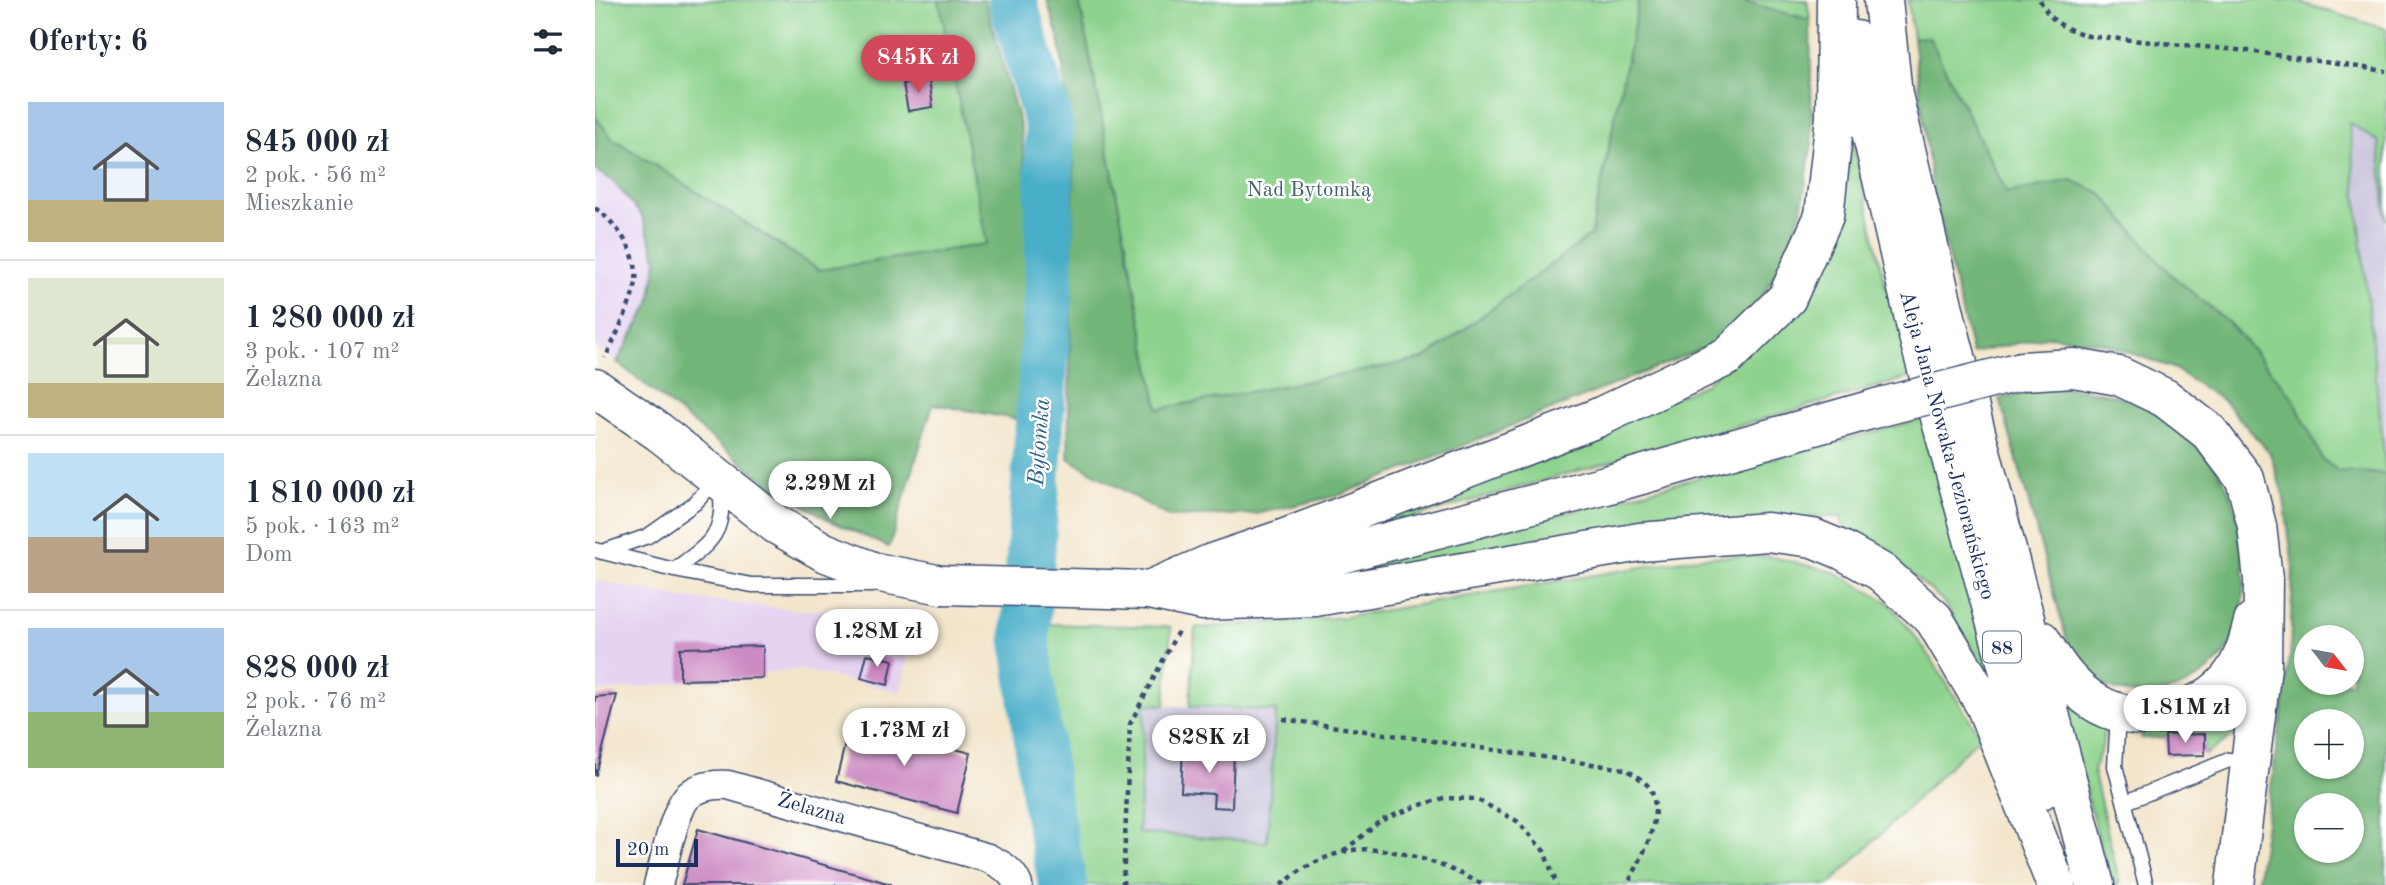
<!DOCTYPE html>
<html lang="pl">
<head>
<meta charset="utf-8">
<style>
  body { margin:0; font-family:"Old Standard TT",serif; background:#f6f6f7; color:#1f2937; height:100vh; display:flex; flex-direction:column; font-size:26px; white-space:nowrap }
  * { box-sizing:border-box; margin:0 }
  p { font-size:23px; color:#747a83 }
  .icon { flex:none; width:38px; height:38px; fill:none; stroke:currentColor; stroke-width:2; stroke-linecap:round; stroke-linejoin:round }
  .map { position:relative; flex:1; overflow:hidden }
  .side { display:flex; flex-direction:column; background:#fff; width:595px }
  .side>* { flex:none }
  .needle { width:46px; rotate:121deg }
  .controls { position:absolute; left:1699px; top:625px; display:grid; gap:14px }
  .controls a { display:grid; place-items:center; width:70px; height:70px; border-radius:50%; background:#fff; box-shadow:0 2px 5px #0004; font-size:35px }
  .scale { position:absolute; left:21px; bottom:18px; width:82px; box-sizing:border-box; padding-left:7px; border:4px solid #1b2f5e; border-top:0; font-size:19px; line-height:24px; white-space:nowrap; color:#1b2f5e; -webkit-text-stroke:5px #fff; paint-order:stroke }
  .price { position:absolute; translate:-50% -60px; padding:0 16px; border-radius:24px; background:#fff; color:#222; font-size:23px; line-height:46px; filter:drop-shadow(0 2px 4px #0008) }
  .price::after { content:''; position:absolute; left:50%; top:42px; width:21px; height:16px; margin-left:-10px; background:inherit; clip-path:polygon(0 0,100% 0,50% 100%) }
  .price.selected { background:#d1495b; color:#fff }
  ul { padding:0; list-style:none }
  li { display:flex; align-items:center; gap:21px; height:175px; padding:0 28px }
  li+li { border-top:2px solid #e0e1e3 }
  li span { display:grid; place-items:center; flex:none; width:196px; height:140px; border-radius:0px; color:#555 }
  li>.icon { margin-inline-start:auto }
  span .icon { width:84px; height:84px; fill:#fffc; stroke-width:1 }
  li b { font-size:30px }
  h2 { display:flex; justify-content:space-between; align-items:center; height:84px; padding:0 28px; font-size:30px }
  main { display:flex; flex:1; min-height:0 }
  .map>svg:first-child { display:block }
</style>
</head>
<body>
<main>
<section class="side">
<h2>Oferty: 6<svg class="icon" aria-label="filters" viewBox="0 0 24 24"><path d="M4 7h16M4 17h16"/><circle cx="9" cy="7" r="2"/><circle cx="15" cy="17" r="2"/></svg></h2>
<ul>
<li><span style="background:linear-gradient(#a9c7e8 70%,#c2b280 0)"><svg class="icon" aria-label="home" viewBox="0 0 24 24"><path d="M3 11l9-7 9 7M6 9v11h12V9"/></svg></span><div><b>845 000 zł</b><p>2 pok. · 56 m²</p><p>Mieszkanie</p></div></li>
<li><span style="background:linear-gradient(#dfe7d0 75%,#c2b280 0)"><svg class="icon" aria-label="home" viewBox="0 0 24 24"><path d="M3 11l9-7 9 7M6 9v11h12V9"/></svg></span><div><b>1 280 000 zł</b><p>3 pok. · 107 m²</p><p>Żelazna</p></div></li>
<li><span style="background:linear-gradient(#bfe0f5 60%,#b9a48a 0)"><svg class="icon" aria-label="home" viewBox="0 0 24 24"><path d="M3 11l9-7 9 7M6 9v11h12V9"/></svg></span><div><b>1 810 000 zł</b><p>5 pok. · 163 m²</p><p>Dom</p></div></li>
<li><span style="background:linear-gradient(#a9c7e8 60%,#8fb573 0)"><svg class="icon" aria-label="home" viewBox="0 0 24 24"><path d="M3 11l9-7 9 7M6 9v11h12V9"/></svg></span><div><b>828 000 zł</b><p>2 pok. · 76 m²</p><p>Żelazna</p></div></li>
</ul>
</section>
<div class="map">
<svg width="1791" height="885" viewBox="0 0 1791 885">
  <rect width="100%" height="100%" fill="#fff"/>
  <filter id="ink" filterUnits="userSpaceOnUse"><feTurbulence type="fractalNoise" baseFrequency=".0143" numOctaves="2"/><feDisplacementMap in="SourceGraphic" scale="14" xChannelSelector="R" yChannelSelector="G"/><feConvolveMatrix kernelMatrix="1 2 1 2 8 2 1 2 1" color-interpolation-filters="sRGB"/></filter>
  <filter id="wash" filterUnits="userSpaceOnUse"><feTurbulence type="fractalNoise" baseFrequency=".00686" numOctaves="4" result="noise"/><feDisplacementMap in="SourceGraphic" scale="28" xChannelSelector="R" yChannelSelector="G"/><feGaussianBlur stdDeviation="1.57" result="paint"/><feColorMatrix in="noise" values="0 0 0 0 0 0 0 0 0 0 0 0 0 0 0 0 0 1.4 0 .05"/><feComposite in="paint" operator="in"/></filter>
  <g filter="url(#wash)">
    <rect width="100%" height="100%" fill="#f2e5ca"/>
    <path fill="#e4d3f1" d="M0,170l18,11 29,35 15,44 -7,43 -33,59 -22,-15z
      M0,580l82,17 118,13h124l-19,82 -101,-23 -204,23z"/>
    <path fill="#c6c0d9" d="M1753,122l31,20 7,79v248z
      M551,704l130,7 -8,131 -130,-8z"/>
    <path fill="#8ed38d" stroke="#548176" stroke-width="2" d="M0,0h344l48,244 -168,26 -207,-132 -17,-21z
      M484,0h560l-48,235 -167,124 -266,51z
      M1144,0h68l3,20z
      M1313,0h384l94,29v192l-7,-79 -30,-19 37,351 -48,-3 -16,-12 -30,-63 -62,-72 -60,-50 -69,-81 -30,-13 -64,13 -78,-155h-16z
      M1257,136l32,145 31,95 -594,167 383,-158 109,-99 13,-24 15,-48z
      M1328,419l71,264 -52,-83 -51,-43 -47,-27 -3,-13 -30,-1v4l-485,58 111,-32z
      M1173,556l66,16 54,30 39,50 53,84 -151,149h-756l-19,-82 -7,-109 -2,-70 126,3 -6,78 -20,-1 -7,129 129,9 9,-131 -86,-5 5,-78 150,-11 357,-60z
      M1465,694l35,24 9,12 -2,17 -9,23 27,115h-9z
      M1636,709l7,3 -1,21 -32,22 -1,-21 -39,1v2l-23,1 -3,-10 60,-8z
      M1628,786l10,2 -10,97h-10z"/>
    <path fill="#72b578" stroke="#46726b" stroke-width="2" fill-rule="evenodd" d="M344,0h46l36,129 9,89 -9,202 -88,-16 -44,143 -60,-27 -64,-39 -148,-119 33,-59 7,-43 -15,-44 -29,-35 -18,-11v-53l17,21 207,132 168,-26z
      M452,0h32l79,409 266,-50 167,-124 48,-235h100l71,20 2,123 -11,69 -20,53 -26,42 -41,37 -374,151 -84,19 -87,3 -101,-59 6,-294 -14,-121z
      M1334,37l78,156 64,-13 30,13 69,81 60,50 62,72 30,63 16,12 48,3v411h-129l33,-229 3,-89 -9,-69 -14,-45 -45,-51 -52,-34 -70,-25 -53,-7 -78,17 -39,-158 -20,-157zM1712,637h45v45h-45zM1712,721h45v45h-45zM1712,805h45v45h-45z
      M1454,386c23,2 45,4 68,10 48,14 96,55 115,102 6,14 7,32 9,47 5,27 5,68 -8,94 -26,53 -100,76 -147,33 -6,-6 -11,-14 -16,-21l-70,-252z"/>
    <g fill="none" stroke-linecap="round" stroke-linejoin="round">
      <path stroke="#48aec8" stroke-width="49" d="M417,0l37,125v158l-24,355 22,169 16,78"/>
    </g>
    <g id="blocks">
      <path fill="#cd8bc3" d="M334,79l4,28 -25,4 -5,-27z
        M168,646v32l-83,2v-32z
        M272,654l26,6 -5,25 -27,-7z
        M22,695l-21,80h-1v-78z
        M255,723l121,30 -14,60 -121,-32z
        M1610,734v21l-39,1 -1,-21z
        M588,749l51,2 -2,57 -19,-1 1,-13 -33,-2z
        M103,829l193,55v1h-209z"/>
    </g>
  </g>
  <g filter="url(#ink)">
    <use href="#blocks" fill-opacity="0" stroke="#3b4a6e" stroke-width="2"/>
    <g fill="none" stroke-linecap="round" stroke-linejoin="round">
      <g stroke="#3b4a6e" stroke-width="17">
        <path id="service" d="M0,550l79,20 78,15h121
          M7,552l46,-16 47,-33 21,-23
          M79,570c35,-26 53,-35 46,-83
          M1523,715l-3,51 31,119
          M1531,802l103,-42 20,2"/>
      </g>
      <g stroke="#3b4a6e" stroke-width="31">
        <path id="minor" d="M63,885c6,-21 16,-74 29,-88 11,-11 26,-13 41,-12l260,73c14,7 24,12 30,27"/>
      </g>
      <g stroke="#3b4a6e" stroke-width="41">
        <path id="secondary" d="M0,388l64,44 118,93 47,27 51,20 67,13"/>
      </g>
      <g stroke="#3b4a6e" stroke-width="41">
        <path id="primary" d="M1288,0l10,95 55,231 147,559
          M1261,40l8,61 54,235 123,454
          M1427,371l52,-3 45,8 46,22 44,34 36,47 12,47 6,53 -1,88 -27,218
          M347,585l207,5 141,-23 316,-82 271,-77
          M554,590l53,11 113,-4 325,-55 127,-10 46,6 29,12 39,22 53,47 51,86 71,180
          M554,590l63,-27 71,-24 314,-121 131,-62 59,-58 37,-82 11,-99 1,-117
          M1446,640c14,24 29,46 52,61 40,27 103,15 134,-20 15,-16 21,-39 26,-59"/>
      </g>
      <path stroke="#3b4a6e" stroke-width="4.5" stroke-dasharray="5 5" stroke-linecap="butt" d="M1445,0c11,23 24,28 48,36l160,15 138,20
        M0,208c22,16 44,45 41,74 -2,16 -23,61 -31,76
        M688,719l342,50c8,5 22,13 26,21 13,28 -10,70 -24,95
        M749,851l36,-30 37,-15 27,-8 32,1 41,22 27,30 13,34
        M528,885l7,-161 47,-91 1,-6
        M686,885c19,-15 38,-27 62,-33 40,-11 105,13 140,33"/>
      <use href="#service" stroke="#fff" stroke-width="14"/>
      <use href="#minor" stroke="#fff" stroke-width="28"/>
      <use href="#secondary" stroke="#fff" stroke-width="38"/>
      <use href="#primary" stroke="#fff" stroke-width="38"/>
      <g stroke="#3b4a6e" stroke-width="41" stroke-linecap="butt">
        <path id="primary-bridge" d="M1282,408l145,-37"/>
      </g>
      <use href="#primary-bridge" stroke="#fff" stroke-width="38"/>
    </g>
  </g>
  <g text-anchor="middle" stroke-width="5" stroke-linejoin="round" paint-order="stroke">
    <rect fill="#fff" stroke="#5f6d8e" stroke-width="2" x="1388" y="631.5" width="38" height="31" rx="5"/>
    <g font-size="19" font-weight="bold" fill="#1b2f5e">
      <text x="1407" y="654">88</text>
    </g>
    <g font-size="21" fill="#3e606c" stroke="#fff">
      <text x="714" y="196">Nad Bytomką</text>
    </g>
    <g font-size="21" fill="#1b2f5e" stroke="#fff">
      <text transform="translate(1353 445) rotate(75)" y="7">Aleja Jana Nowaka-Jeziorańskiego</text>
      <text transform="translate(217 808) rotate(16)" y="7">Żelazna</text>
    </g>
    <g font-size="23" font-style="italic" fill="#2d6288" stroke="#fff">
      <text transform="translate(443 442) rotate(-86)" y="8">Bytomka</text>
    </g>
  </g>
</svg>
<div class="controls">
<a><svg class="needle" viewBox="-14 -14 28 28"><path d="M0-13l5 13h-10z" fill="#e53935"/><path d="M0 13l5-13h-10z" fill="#747a83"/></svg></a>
<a>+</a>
<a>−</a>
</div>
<div class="scale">20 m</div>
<b class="price selected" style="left:323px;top:95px">845K zł</b>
<b class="price" style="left:235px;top:521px">2.29M zł</b>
<b class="price" style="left:282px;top:669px">1.28M zł</b>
<b class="price" style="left:1590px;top:745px">1.81M zł</b>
<b class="price" style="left:309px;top:768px">1.73M zł</b>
<b class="price" style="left:614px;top:775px">828K zł</b>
</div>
</main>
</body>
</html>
